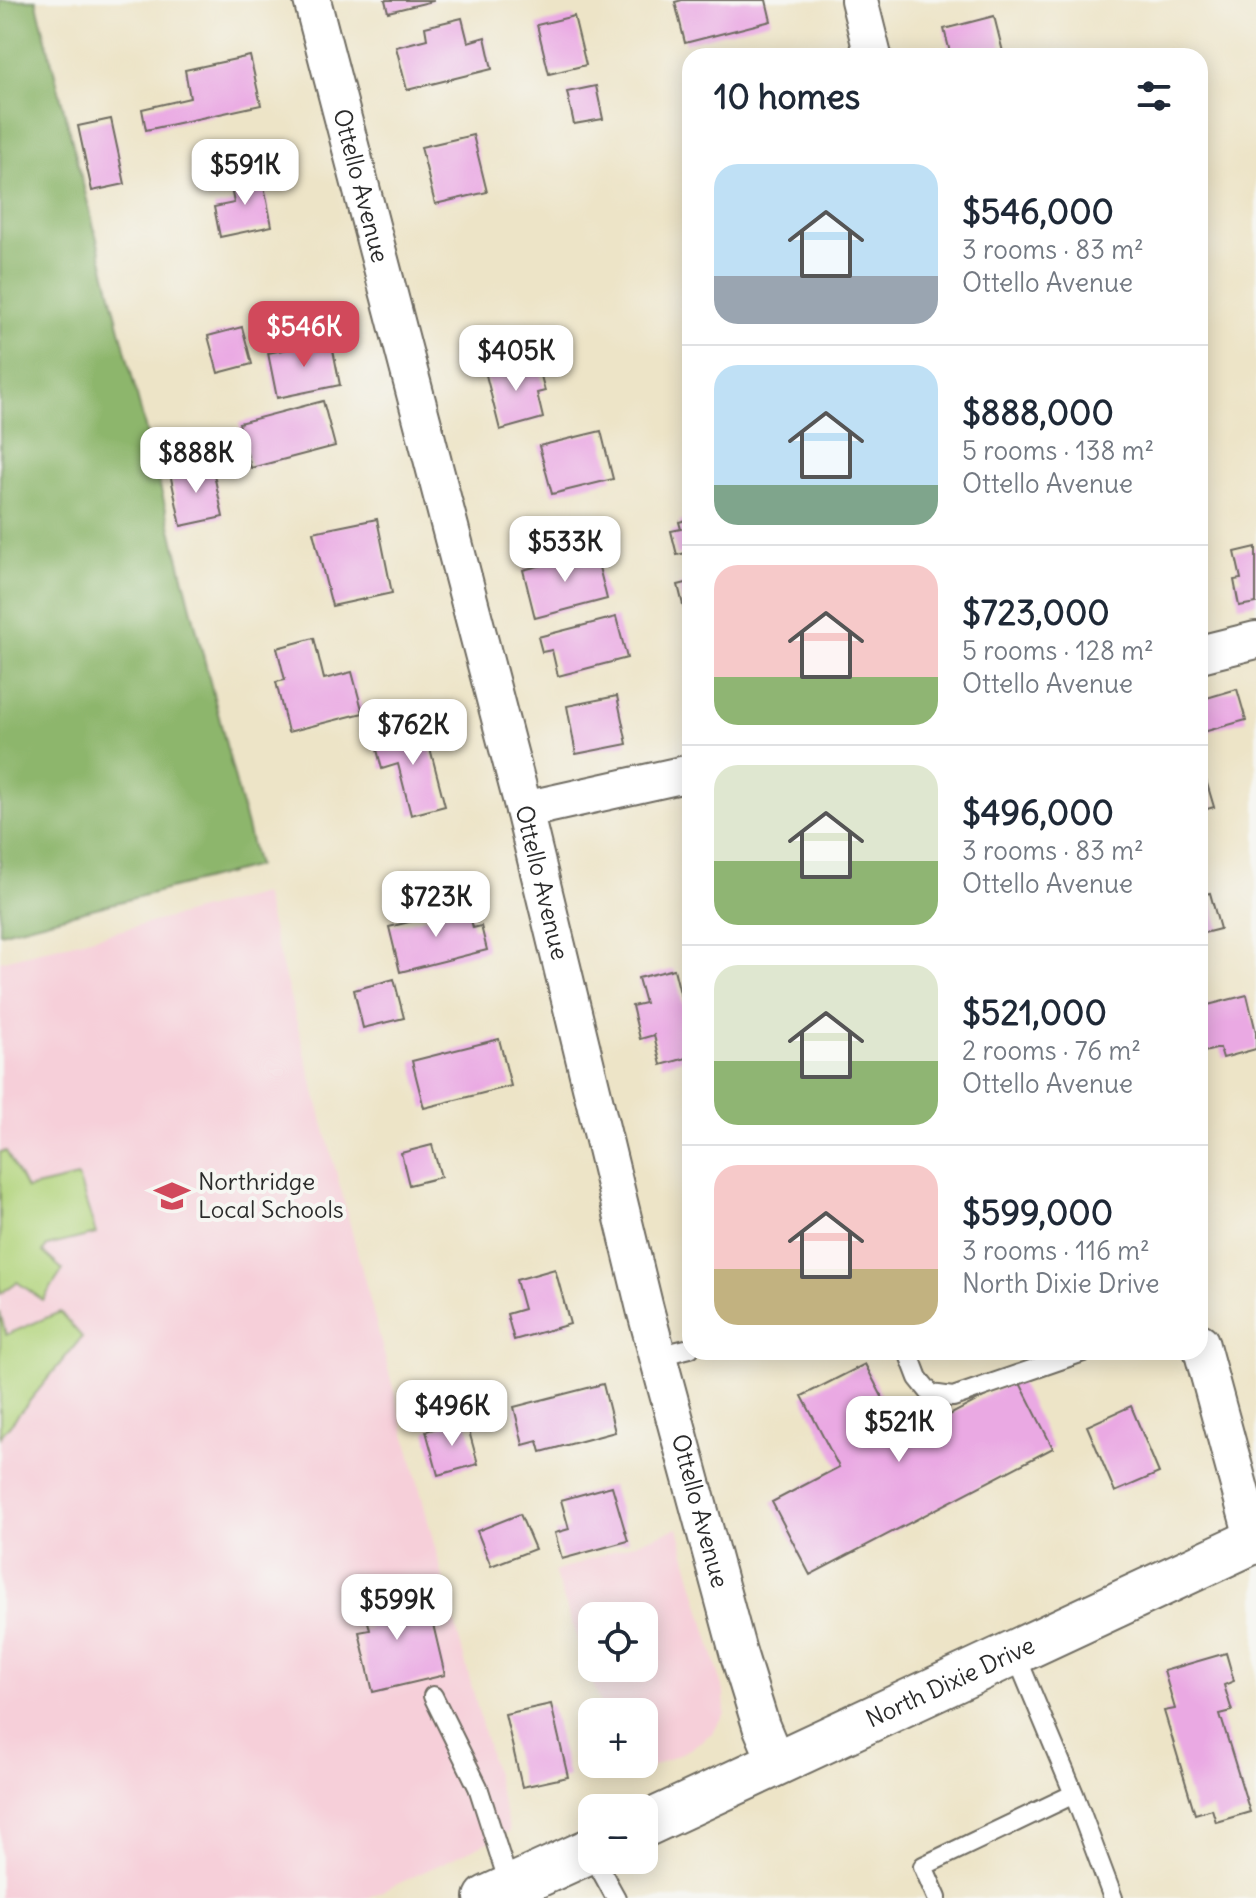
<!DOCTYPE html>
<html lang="en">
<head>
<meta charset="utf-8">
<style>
  body { margin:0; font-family:Delius,sans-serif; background:#f2f2f3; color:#1f2937; height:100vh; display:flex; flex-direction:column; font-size:30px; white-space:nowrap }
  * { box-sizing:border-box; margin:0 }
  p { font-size:26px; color:#747a83 }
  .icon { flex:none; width:44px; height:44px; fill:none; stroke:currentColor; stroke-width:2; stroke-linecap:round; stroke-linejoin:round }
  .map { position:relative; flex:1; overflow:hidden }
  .panel { position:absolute; left:682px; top:48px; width:526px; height:1312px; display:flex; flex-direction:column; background:#fff; border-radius:24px; box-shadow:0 4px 20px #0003 }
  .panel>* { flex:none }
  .tools { position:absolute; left:578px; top:1602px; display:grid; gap:16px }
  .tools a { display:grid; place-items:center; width:80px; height:80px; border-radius:16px; background:#fff; box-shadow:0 4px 20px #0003; font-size:40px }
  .price { position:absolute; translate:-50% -68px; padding:0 18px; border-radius:16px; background:#fff; color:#222; font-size:26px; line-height:52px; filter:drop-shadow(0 2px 4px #0008) }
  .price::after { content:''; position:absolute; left:50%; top:48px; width:24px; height:18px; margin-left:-12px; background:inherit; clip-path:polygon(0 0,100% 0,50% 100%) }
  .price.on { background:#d1495b; color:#fff }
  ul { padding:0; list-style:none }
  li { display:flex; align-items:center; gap:24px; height:200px; padding:0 32px }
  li+li { border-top:2px solid #e0e1e3 }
  li span { display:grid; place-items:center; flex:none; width:224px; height:160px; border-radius:24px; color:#555 }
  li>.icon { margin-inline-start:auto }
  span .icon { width:96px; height:96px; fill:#fffc; stroke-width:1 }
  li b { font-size:34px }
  h2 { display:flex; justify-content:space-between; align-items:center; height:96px; padding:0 32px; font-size:34px }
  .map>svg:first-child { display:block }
</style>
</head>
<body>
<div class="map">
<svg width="1256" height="1898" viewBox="0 0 1256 1898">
  <rect width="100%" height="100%" fill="#f6f6f2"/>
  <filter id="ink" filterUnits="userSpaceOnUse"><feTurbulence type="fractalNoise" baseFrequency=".0125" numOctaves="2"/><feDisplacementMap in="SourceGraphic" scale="16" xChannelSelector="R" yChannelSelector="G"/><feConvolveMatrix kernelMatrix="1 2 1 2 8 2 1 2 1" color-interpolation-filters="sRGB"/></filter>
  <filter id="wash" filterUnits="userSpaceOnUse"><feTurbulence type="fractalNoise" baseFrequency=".006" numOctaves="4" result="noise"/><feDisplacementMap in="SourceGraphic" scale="32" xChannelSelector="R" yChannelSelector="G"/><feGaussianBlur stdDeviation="1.8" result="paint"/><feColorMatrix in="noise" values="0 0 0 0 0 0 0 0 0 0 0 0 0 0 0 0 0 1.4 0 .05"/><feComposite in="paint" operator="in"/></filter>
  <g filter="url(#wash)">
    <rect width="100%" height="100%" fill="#ede4c7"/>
    <path fill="#f6cfd9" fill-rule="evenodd" d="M263,894l247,938 -143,66h-367v-937z
      M678,1528l46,164 1,22 -13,19 -22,16 -64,30 -5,-15h23v-52h-41l-49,-140zM644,1616v52h-52v-52z"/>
    <path fill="#b2d47d" stroke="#6e8054" stroke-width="2" d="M6,1151l20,38 52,-12 18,57 -49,12 -4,6 20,18 -20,30 -26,-18 -17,12v-142z
      M0,1312l6,23 54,-23 22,25 -82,100z"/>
    <path fill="#8db66c" stroke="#5c704c" stroke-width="2" d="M0,0h36l221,866 -257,67z"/>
    <g id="blocks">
      <path fill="#eaa9e3" d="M385,0h48v1l-45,11z
        M682,0h84l5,21 -86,22 -10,-41z
        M574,16l12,49 -37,9 -12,-49z
        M994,16l10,40h-53l-7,-27z
        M462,18l6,24 17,-5 7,32 -85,21 -11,-43 31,-8 -2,-12z
        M250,56l11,49 -115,25 -4,-21 48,-11 -5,-28z
        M596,86l7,33 -29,5 -7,-32z
        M111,119l14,65 -33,7 -14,-65z
        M473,135l14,57 -52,12 -14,-57z
        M261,171l11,55 -52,11 -6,-30 20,-4 -5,-25z
        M242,327l10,37 -34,9 -10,-37z
        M331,340l9,45 -63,13 -9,-45z
        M536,357l9,34 -8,2 6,25 -43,12 -15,-59z
        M323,401l12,45 -84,22 -12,-45z
        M601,431l12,48 -61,15 -13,-48z
        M212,465l11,52 -42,9 -11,-53z
        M377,519l15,74 -60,13 -19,-74z
        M690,519v33l-13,3 -6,-24 10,-2 -2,-7z
        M1256,547v56l-17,3 -5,-26 7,-1 -6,-27z
        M595,551l12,48 -72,19 -12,-48z
        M690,582v46l-1,1 -11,-44z
        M616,617l11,41 -69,18 -6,-26 -10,2 -4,-15z
        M314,638l10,41 28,-7 11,41 -75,19 -12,-50 9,-2 -8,-32z
        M1237,689l9,31 -46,13v-33z
        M617,696l10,48 -51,10 -9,-48z
        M424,725l21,81 -34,9 -13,-51 -16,5 -8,-31z
        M1200,760l14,47 -14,4z
        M1210,893l10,36 -20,5v-39z
        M468,907l5,21 8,-2 6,24 -87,22 -11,-45z
        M674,969l16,64v24l-29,8 -7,-30 -14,4 -8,-33 13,-3 -7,-25z
        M394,979l10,39 -41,10 -9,-38z
        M1247,995l9,37v17l-33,9 -3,-10 -20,5v-46z
        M499,1039l12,47 -87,22 -12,-47z
        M432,1145l9,32 -32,8 -8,-32z
        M555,1269l15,55 -56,16 -7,-26 17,-5 -8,-29z
        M865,1364l39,75 114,-60 35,69 -243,127 -38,-73 67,-35 -37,-71z
        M603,1384l12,48 -74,20 -3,-11 -15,4 -9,-38z
        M1131,1406l28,67 -44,19 -28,-66z
        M466,1420l12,44 -40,11 -12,-44z
        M612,1486l16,55 -66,18 -7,-26 14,-4 -8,-29z
        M520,1514l15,35 -44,17 -14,-35z
        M394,1580l11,46 27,-6 13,55 -72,17 -14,-60 11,-2 -10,-42z
        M1226,1653l8,28 -10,4 8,26 -12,3 30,98 -34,10 -4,-13 -17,5 -31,-103 11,-2 -11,-38z
        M551,1704l17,73 -46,10 -17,-73z"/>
    </g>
  </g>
  <g filter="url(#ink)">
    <use href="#blocks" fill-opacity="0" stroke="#6f6c62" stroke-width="2"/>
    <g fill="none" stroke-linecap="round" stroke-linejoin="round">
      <g stroke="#6f6c62" stroke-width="22">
        <path id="lane" d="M908,1352l10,26 13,16 22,3 130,-45
          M658,1356l32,-8
          M433,1696l45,91 32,100
          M1074,1794l39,104
          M595,1860l21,38
          M937,1898l-14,-32 151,-72 -59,-141"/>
      </g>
      <g stroke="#6f6c62" stroke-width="40">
        <g id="street">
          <path id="s1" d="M312,0l212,810 121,499 93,343 23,74 16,38"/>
          <path d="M859,0l14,56"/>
          <path d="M1200,654l56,-14"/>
          <path d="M524,810l166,-37"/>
          <path d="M1200,1342l54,199"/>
        </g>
      </g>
      <g stroke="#6f6c62" stroke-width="48">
        <g id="secondary">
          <path id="s2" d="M644,1825l612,-285"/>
          <path d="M487,1898l105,-48"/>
        </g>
      </g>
      <use href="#lane" stroke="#fff" stroke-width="18"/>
      <use href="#street" stroke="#fff" stroke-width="36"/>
      <use href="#secondary" stroke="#fff" stroke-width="44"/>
    </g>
  </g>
  <defs>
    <g id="school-bare" transform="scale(2.76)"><path d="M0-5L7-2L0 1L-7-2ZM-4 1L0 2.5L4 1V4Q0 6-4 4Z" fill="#d1495b" stroke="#f6f6f2" stroke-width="2.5" paint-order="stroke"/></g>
  </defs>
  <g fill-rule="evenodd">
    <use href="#school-bare" x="172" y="1196"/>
  </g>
  <g text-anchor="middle" stroke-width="8" stroke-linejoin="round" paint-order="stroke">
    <g font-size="24" fill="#2b2b2b" stroke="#f6f6f2">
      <text dy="8" stroke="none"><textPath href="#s1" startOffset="192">Ottello Avenue</textPath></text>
      <text dy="8" stroke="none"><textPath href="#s1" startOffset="912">Ottello Avenue</textPath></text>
      <text dy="8" stroke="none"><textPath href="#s1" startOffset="1560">Ottello Avenue</textPath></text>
      <text dy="8" stroke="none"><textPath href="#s2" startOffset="338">North Dixie Drive</textPath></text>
    </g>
    <g font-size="24" fill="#2b2b2b" stroke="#f6f6f2" text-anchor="start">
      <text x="198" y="1190">Northridge<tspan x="198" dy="28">Local Schools</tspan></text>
    </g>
  </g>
</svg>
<div class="tools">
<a><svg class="icon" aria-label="locate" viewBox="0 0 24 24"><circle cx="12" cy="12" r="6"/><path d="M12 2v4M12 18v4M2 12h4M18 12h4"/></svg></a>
<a>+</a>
<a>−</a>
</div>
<b class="price" style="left:245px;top:207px">$591K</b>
<b class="price on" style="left:304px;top:369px">$546K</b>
<b class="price" style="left:516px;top:393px">$405K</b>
<b class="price" style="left:196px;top:495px">$888K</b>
<b class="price" style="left:565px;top:584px">$533K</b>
<b class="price" style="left:413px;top:767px">$762K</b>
<b class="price" style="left:436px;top:939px">$723K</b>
<b class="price" style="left:452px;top:1448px">$496K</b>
<b class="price" style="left:899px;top:1464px">$521K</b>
<b class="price" style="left:397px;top:1642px">$599K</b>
<section class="panel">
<h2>10 homes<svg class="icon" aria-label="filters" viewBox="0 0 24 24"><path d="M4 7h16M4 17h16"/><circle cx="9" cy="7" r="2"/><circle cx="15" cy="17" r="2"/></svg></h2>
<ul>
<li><span style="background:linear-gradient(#bfe0f5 70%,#9aa5b1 0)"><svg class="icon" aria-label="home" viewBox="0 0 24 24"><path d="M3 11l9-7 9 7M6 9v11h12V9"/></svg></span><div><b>$546,000</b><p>3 rooms · 83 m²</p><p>Ottello Avenue</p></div></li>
<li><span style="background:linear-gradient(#bfe0f5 75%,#7fa58c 0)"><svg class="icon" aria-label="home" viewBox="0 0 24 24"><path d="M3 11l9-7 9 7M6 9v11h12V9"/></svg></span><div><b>$888,000</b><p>5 rooms · 138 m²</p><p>Ottello Avenue</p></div></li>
<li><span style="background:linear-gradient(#f6c9c9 70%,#8fb573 0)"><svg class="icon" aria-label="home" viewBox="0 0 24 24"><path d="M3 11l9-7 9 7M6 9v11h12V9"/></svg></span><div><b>$723,000</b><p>5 rooms · 128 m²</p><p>Ottello Avenue</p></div></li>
<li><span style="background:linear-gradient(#dfe7d0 60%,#8fb573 0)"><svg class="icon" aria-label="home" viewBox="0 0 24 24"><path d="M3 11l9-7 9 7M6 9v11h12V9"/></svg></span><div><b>$496,000</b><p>3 rooms · 83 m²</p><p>Ottello Avenue</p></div></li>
<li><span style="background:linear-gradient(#dfe7d0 60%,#8fb573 0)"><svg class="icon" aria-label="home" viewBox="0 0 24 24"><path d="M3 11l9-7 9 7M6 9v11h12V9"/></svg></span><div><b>$521,000</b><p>2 rooms · 76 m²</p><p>Ottello Avenue</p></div></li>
<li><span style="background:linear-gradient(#f6c9c9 65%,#c2b280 0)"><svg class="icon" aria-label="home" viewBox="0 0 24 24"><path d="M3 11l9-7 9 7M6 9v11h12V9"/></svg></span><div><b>$599,000</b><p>3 rooms · 116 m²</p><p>North Dixie Drive</p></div></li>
</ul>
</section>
</div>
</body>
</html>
